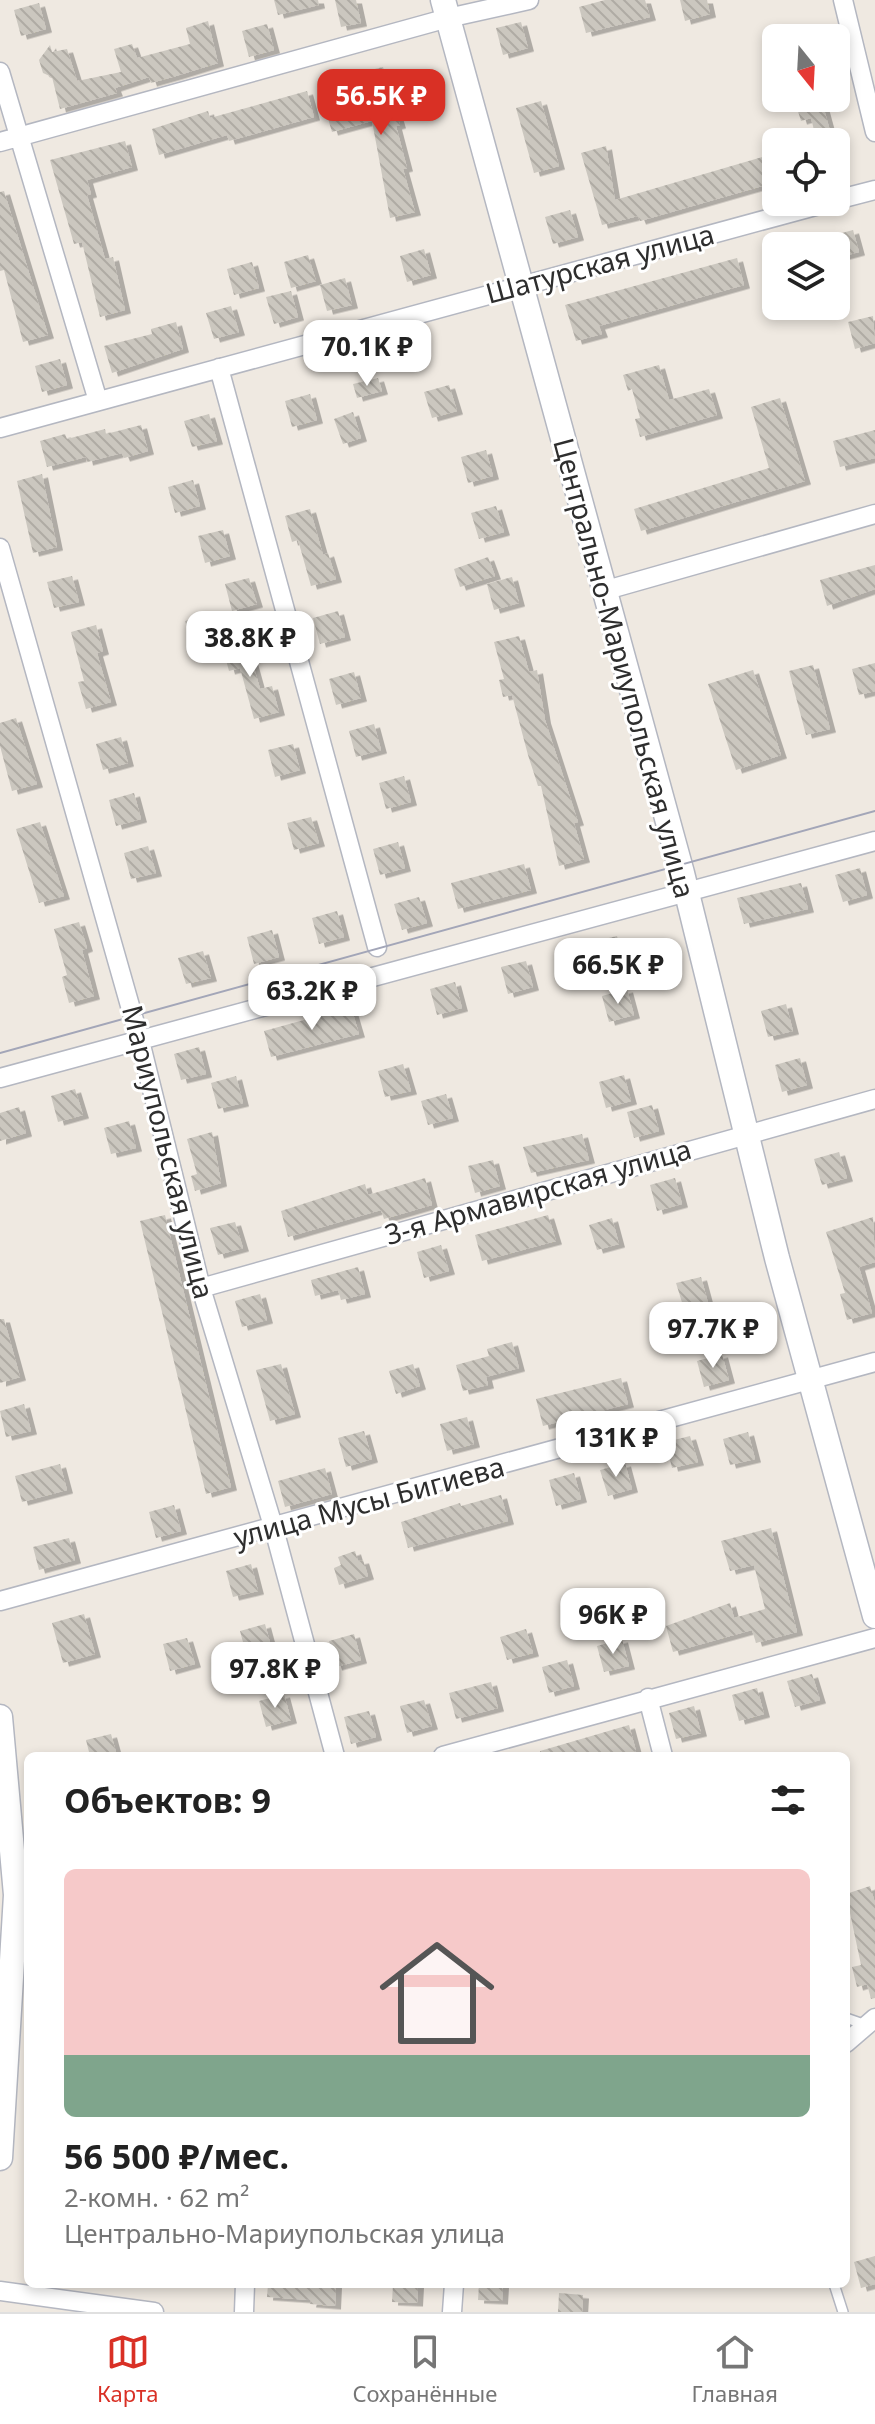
<!DOCTYPE html>
<html lang="ru">
<head>
<meta charset="utf-8">
<style>
  body { margin:0; font-family:"Noto Sans",sans-serif; background:#f6f6f6; color:#222; height:100vh; display:flex; flex-direction:column; font-size:30px; white-space:nowrap }
  * { box-sizing:border-box; margin:0 }
  p { font-size:26px; color:#767676 }
  .icon { flex:none; width:44px; height:44px; fill:none; stroke:currentColor; stroke-width:2; stroke-linecap:round; stroke-linejoin:round }
  .map { position:relative; flex:1; overflow:hidden }
  .sheet { position:absolute; left:24px; top:1752px; width:826px; height:536px; display:flex; flex-direction:column; background:#fff; border-radius:12px; box-shadow:0 4px 12px #0003 }
  .sheet>* { flex:none }
  .needle { width:52px; rotate:162deg }
  .tools { position:absolute; left:762px; top:24px; display:grid; gap:16px }
  .tools a { display:grid; place-items:center; width:88px; height:88px; border-radius:12px; background:#fff; box-shadow:0 4px 12px #0003; font-size:40px }
  .price { position:absolute; translate:-50% -68px; padding:0 18px; border-radius:16px; background:#fff; color:#222; font-size:26px; line-height:52px; filter:drop-shadow(0 2px 4px #0008) }
  .price::after { content:''; position:absolute; left:50%; top:48px; width:24px; height:18px; margin-left:-12px; background:inherit; clip-path:polygon(0 0,100% 0,50% 100%) }
  .price.on { background:#d93025; color:#fff }
  ul { padding:0; list-style:none }
  li { display:grid; align-content:center; gap:16px; height:424px; padding:0 40px }
  li span { display:grid; place-items:center; height:248px; border-radius:12px; color:#555 }
  li>.icon { margin-inline-start:auto }
  span .icon { width:144px; height:144px; fill:#fffc; stroke-width:1 }
  li b { font-size:34px }
  h2 { display:flex; justify-content:space-between; align-items:center; height:96px; padding:0 40px; font-size:34px }
  .tab-bar { display:flex; justify-content:space-around; align-items:center; height:112px; border-top:2px solid #e0e0e0; background:#fff; font-size:22px; color:#767676 }
  .tab-bar a { display:grid; justify-items:center; gap:4px }
  .tab-bar .on { color:#d93025 }
  .map>svg:first-child { display:block }
</style>
</head>
<body>
<div class="map">
<svg width="875" height="2312" viewBox="0 0 875 2312">
  <defs>
    <pattern id="building-back-hatch" width="6" height="6" patternUnits="userSpaceOnUse" patternTransform="scale(2)"><rect width="6" height="6" fill="#cbc7bf"/><path d="M-1 5l2 2M0 0l6 6M5-1l2 2" fill="none" stroke="#afaba4"/></pattern>
    <filter id="shadow"><feDropShadow dx="6" dy="3.5" stdDeviation="0" flood-color="#0004"/></filter>
  </defs>
  <rect width="100%" height="100%" fill="#efe9e1"/>
  <path fill="url(#building-back-hatch)" filter="url(#shadow)" d="M274,0h44l1,5 -41,10z
    M335,0h21l5,23 -20,4z
    M605,0h40l5,17 -64,16 -7,-26z
    M680,0h27l3,14 -25,7z
    M39,3l7,26 -25,7 -7,-26z
    M208,21l10,42 -42,13 -25,7 -2,-6 -34,11 2,5 -57,16 -8,-32 -9,-4 -4,-13 11,-15 2,7 15,-3 10,32 44,-9 -7,-23 18,-5 5,14 53,-14 -4,-16z
    M521,22l7,26 -25,7 -7,-27z
    M267,24l7,26 -25,7 -7,-26z
    M383,67l17,58 -4,1 11,42 -4,1 12,43 -25,6 -18,-97 -40,11 -5,-17 40,-11 -9,-31z
    M307,91l7,26 -85,24 -2,-6 -68,20 -7,-26 56,-18 2,7z
    M794,98h27l12,44h-16l-6,-24 -10,3z
    M541,101l18,65 -25,7 -18,-65z
    M125,141l7,26 -45,13 4,14 -4,1 18,64 8,-2 12,53 -25,7 -18,-75 -8,2 -24,-84z
    M606,146l9,54 161,-47v29l-136,39 -2,-5 -36,9 -21,-72z
    M4,191l44,144 -25,7 -19,-72 -4,1v-79z
    M570,210l8,27 -25,7 -8,-27z
    M853,230l6,22 -22,6 -6,-22z
    M424,249l7,26 -24,7 -7,-26z
    M308,255l8,26 -25,7 -7,-26z
    M737,258l7,27 -145,41 3,8 -26,7 -11,-36z
    M252,262l7,26 -25,7 -7,-26z
    M345,278l7,27 -25,6 -7,-26z
    M291,291l7,26 -24,7 -8,-27z
    M231,306l8,26 -25,7 -8,-26z
    M873,316l2,27 -20,6 -7,-27z
    M176,322l7,27 -71,24 -8,-27 48,-12 -1,-5z
    M60,359l7,26 -25,7 -7,-26z
    M659,365l10,35 40,-11 8,26 -77,22 -5,-18 5,-1 -8,-29 -4,2 -5,-16z
    M378,378l4,13 -25,7 -4,-14z
    M449,385l8,26 -25,7 -8,-26z
    M310,394l7,26 -25,7 -7,-26z
    M780,398l25,83 -164,50 -7,-22 135,-41 -18,-61z
    M353,412l8,26 -18,6 -9,-25z
    M209,414l8,27 -25,6 -8,-26z
    M141,425l7,26 -24,7 -2,-5 -35,9 -1,-5 -39,10 -7,-26 25,-7 2,5 38,-10 1,5z
    M875,430v28l-35,9 -7,-26z
    M486,450l7,26 -25,7 -7,-26z
    M42,474l15,73 -24,6 -16,-72z
    M193,480l7,26 -25,7 -7,-26z
    M496,506l8,26 -25,7 -8,-26z
    M310,509l13,46 5,-2 8,26 -25,7 -13,-46 -6,2 -7,-26z
    M223,530l7,26 -25,7 -7,-27z
    M488,557l7,19 -35,11 -6,-18z
    M875,565v24l-48,17 -7,-26z
    M72,576l7,26 -25,6 -7,-26z
    M512,577l7,26 -25,7 -7,-26z
    M249,578l8,26 -25,7 -7,-27z
    M338,611l7,26 -25,7 -7,-26z
    M208,614l5,15 -23,7 -5,-15z
    M96,625l7,26 -6,2 14,49 -25,7 -8,-27 6,-1 -13,-49z
    M519,636l10,36 8,-2 8,50 33,102 -4,1 10,36 -25,7 -18,-80h-3l-10,-31 -16,-60 -9,2 -4,-17 5,-1 -10,-37z
    M246,639l14,50 12,-3 7,26 -25,7 -14,-51 -11,3 -7,-26z
    M875,663v28l-16,4 -7,-26z
    M813,665l17,64 -24,6 -17,-64z
    M753,670l28,85 -45,15 -28,-86z
    M354,672l7,26 -25,7 -7,-26z
    M16,718l21,66 -25,7 -12,-45v-23z
    M374,724l7,26 -25,7 -7,-26z
    M121,737l7,26 -25,7 -7,-26z
    M293,744l7,26 -25,7 -7,-27z
    M404,776l7,26 -25,7 -7,-26z
    M134,793l7,26 -25,7 -7,-26z
    M311,817l8,26 -25,7 -7,-27z
    M40,822l24,74 -25,7 -23,-74z
    M398,842l7,26 -25,7 -7,-26z
    M148,846l8,27 -25,6 -7,-26z
    M524,864l7,26 -73,19 -7,-26z
    M860,868l7,27 -24,7 -8,-27z
    M801,883l7,26 -64,15 -7,-26z
    M419,897l8,26 -25,7 -8,-26z
    M337,911l7,26 -25,7 -7,-26z
    M79,922l8,26 -5,2 12,46 -25,7 -7,-26 5,-2 -13,-46z
    M272,930l7,27 -25,7 -7,-27z
    M617,936l7,26 -25,7 -7,-27z
    M203,951l8,27 -25,6 -8,-26z
    M526,961l7,26 -25,7 -7,-27z
    M455,982l7,26 -25,7 -7,-26z
    M627,989l7,26 -25,7 -7,-26z
    M786,1004l7,27 -25,6 -7,-26z
    M351,1007l8,27 -88,23 -7,-26z
    M199,1047l7,27 -25,6 -7,-26z
    M800,1058l7,27 -25,7 -7,-27z
    M403,1064l8,27 -26,6 -7,-26z
    M624,1075l7,26 -25,7 -7,-26z
    M236,1076l7,27 -25,6 -7,-26z
    M75,1089l8,26 -25,7 -7,-26z
    M446,1094l7,24 -25,7 -7,-24z
    M652,1105l7,26 -25,7 -7,-26z
    M19,1107l7,26 -26,8v-28z
    M129,1121l7,27 -25,6 -7,-26z
    M212,1132l9,51 -26,8 -4,-15 6,-2 -10,-35z
    M582,1134l7,26 -58,13 -8,-26z
    M839,1152l8,26 -25,7 -8,-26z
    M493,1160l7,26 -25,7 -7,-27z
    M425,1178l7,27 -48,14 -3,-9 -93,27 -7,-26 84,-27 3,11z
    M675,1178l7,26 -25,7 -7,-26z
    M165,1215l66,272 -25,7 -66,-273z
    M548,1215l8,26 -74,20 -7,-26z
    M873,1217l2,45 -16,5 13,46 -25,7 -7,-26 5,-1 -19,-61z
    M612,1218l7,26 -22,6 -8,-25z
    M235,1222l8,26 -25,7 -8,-27z
    M441,1245l8,26 -25,7 -7,-26z
    M358,1267l7,27 -24,6 -3,-10 -23,6 -4,-16z
    M701,1277l7,26 -24,6 -8,-26z
    M260,1294l7,26 -25,7 -7,-26z
    M0,1319h4l16,58 -20,6z
    M512,1342l7,26 -33,9 2,8 -25,6 -7,-26 33,-9 -2,-7z
    M722,1354l7,26 -25,7 -7,-26z
    M281,1364l14,50 -25,7 -14,-51z
    M413,1364l7,22 -24,8 -7,-23z
    M621,1378l7,26 -85,22 -7,-27z
    M24,1404l7,27 -25,6 -6,-26z
    M467,1417l7,27 -27,7 -7,-27z
    M364,1431l8,28 -26,8 -8,-29z
    M748,1432l7,27 -25,6 -7,-26z
    M690,1436l8,26 -26,6 -6,-26z
    M625,1463l7,26 -24,7 -8,-26z
    M60,1464l7,26 -45,12 -7,-26z
    M325,1468l7,26 -47,13 -7,-26z
    M574,1473l7,26 -25,7 -7,-26z
    M501,1495l7,26 -100,27 -7,-26 59,-19 1,3z
    M174,1505l7,26 -25,7 -7,-26z
    M771,1528l26,104 -41,11 -4,-13 -79,22 -7,-26 64,-23 4,15 31,-9 -11,-44 -24,6 -9,-30z
    M69,1538l6,22 -36,10 -6,-23z
    M355,1551l3,10 5,-1 5,16 -29,9 -5,-17 7,-3 -3,-8z
    M251,1564l7,27 -25,6 -7,-26z
    M84,1614l11,40 -32,9 -11,-40z
    M265,1624l7,26 -25,7 -7,-26z
    M526,1629l7,24 -26,7 -7,-23z
    M354,1634l7,26 -25,7 -7,-26z
    M187,1638l8,26 -25,7 -7,-27z
    M622,1639l7,27 -25,6 -7,-26z
    M567,1660l7,26 -25,7 -7,-26z
    M812,1674l8,26 -25,7 -8,-26z
    M491,1682l7,26 -42,11 -7,-26z
    M757,1688l7,26 -25,7 -7,-26z
    M284,1694l7,26 -25,7 -7,-26z
    M424,1700l8,26 -25,7 -7,-27z
    M694,1706l7,27 -25,6 -7,-26z
    M369,1711l7,26 -25,7 -7,-27z
    M629,1725l7,26 -18,5h-78v-5z
    M111,1734l6,22h-27l-4,-16z
    M870,1886l5,17v95l-4,1 -4,-15 -10,3 -5,-20 9,-2 -15,-71z
    M875,2256v28l-14,4 -7,-26z
    M268,2284h68l-1,22 -25,-2 1,-4 -44,-3z
    M393,2284h25l-1,19 -25,-1z
    M479,2284h24l-1,17 -24,-1z
    M559,2293l24,2 -1,17h-24z"/>
  <g fill="none" stroke-linecap="round" stroke-linejoin="round">
    <g stroke="#b4b7c1" stroke-width="12">
      <path id="lane" d="M846,2018l20,7
        M834,2284l9,28"/>
    </g>
    <g stroke="#b4b7c1" stroke-width="21">
      <path id="street" d="M843,0l32,132
        M0,72l98,329
        M0,142l448,-124 81,-18
        M836,200l39,-10
        M219,368l158,579
        M0,428l830,-226
        M0,548l140,493 61,247 73,241 61,227
        M603,591l272,-77
        M0,1078l875,-237
        M201,1288l674,-189
        M0,1601l875,-239
        M648,1698l15,58
        M443,1756l432,-118
        M846,2043l29,-25
        M0,2291l154,21
        M244,2312l1,-28
        M452,2312l2,-28"/>
    </g>
    <g stroke="#b4b7c1" stroke-width="27">
      <path id="secondary" d="M443,0l239,873 95,385 98,358
        M0,1717l16,178 -16,263"/>
    </g>
    <use href="#lane" stroke="#fff" stroke-width="9"/>
    <use href="#street" stroke="#fff" stroke-width="18"/>
    <use href="#secondary" stroke="#fff" stroke-width="24"/>
    <path stroke="#a3a6b8" stroke-width="2" d="M0,1053l875,-242"/>
  </g>
  <g text-anchor="middle" stroke-width="6" stroke-linejoin="round" paint-order="stroke">
    <g font-size="28" fill="#2e2e2e" stroke="#fff">
      <text transform="translate(600 264) rotate(-15)" y="10">Шатурская улица</text>
      <text transform="translate(624 668) rotate(75)" y="10">Центрально-Мариупольская улица</text>
      <text transform="translate(168 1152) rotate(76)" y="10">Мариупольская улица</text>
      <text transform="translate(538 1192) rotate(-16)" y="10">3-я Армавирская улица</text>
      <text transform="translate(369 1502) rotate(-15)" y="10">улица Мусы Бигиева</text>
    </g>
  </g>
</svg>
<div class="tools">
<a><svg class="needle" viewBox="-14 -14 28 28"><path d="M0-13l5 13h-10z" fill="#e53935"/><path d="M0 13l5-13h-10z" fill="#767676"/></svg></a>
<a><svg class="icon" aria-label="locate" viewBox="0 0 24 24"><circle cx="12" cy="12" r="6"/><path d="M12 2v4M12 18v4M2 12h4M18 12h4"/></svg></a>
<a><svg class="icon" aria-label="layers" viewBox="0 0 24 24"><path d="M12 4l9 5-9 5-9-5zM3 14l9 5 9-5"/></svg></a>
</div>
<b class="price on" style="left:381px;top:137px">56.5K ₽</b>
<b class="price" style="left:367px;top:388px">70.1K ₽</b>
<b class="price" style="left:250px;top:679px">38.8K ₽</b>
<b class="price" style="left:618px;top:1006px">66.5K ₽</b>
<b class="price" style="left:312px;top:1032px">63.2K ₽</b>
<b class="price" style="left:713px;top:1370px">97.7K ₽</b>
<b class="price" style="left:616px;top:1479px">131K ₽</b>
<b class="price" style="left:613px;top:1656px">96K ₽</b>
<b class="price" style="left:275px;top:1710px">97.8K ₽</b>
<section class="sheet">
<h2>Объектов: 9<svg class="icon" aria-label="filters" viewBox="0 0 24 24"><path d="M4 7h16M4 17h16"/><circle cx="9" cy="7" r="2"/><circle cx="15" cy="17" r="2"/></svg></h2>
<ul>
<li><span style="background:linear-gradient(#f6c9c9 75%,#7fa58c 0)"><svg class="icon" aria-label="home" viewBox="0 0 24 24"><path d="M3 11l9-7 9 7M6 9v11h12V9"/></svg></span><div><b>56 500 ₽/мес.</b><p>2-комн. · 62 m²</p><p>Центрально-Мариупольская улица</p></div></li>
</ul>
</section>
</div>
<nav class="tab-bar">
<a class="on"><svg class="icon" aria-label="map" viewBox="0 0 24 24"><path d="M3 6l6-2 6 2 6-2v14l-6 2-6-2-6 2zM9 4v14M15 6v14"/></svg>Карта</a>
<a><svg class="icon" aria-label="saved" viewBox="0 0 24 24"><path d="M7 4h10v16l-5-4-5 4z"/></svg>Сохранённые</a>
<a><svg class="icon" aria-label="home" viewBox="0 0 24 24"><path d="M3 11l9-7 9 7M6 9v11h12V9"/></svg>Главная</a>
</nav>
</body>
</html>
